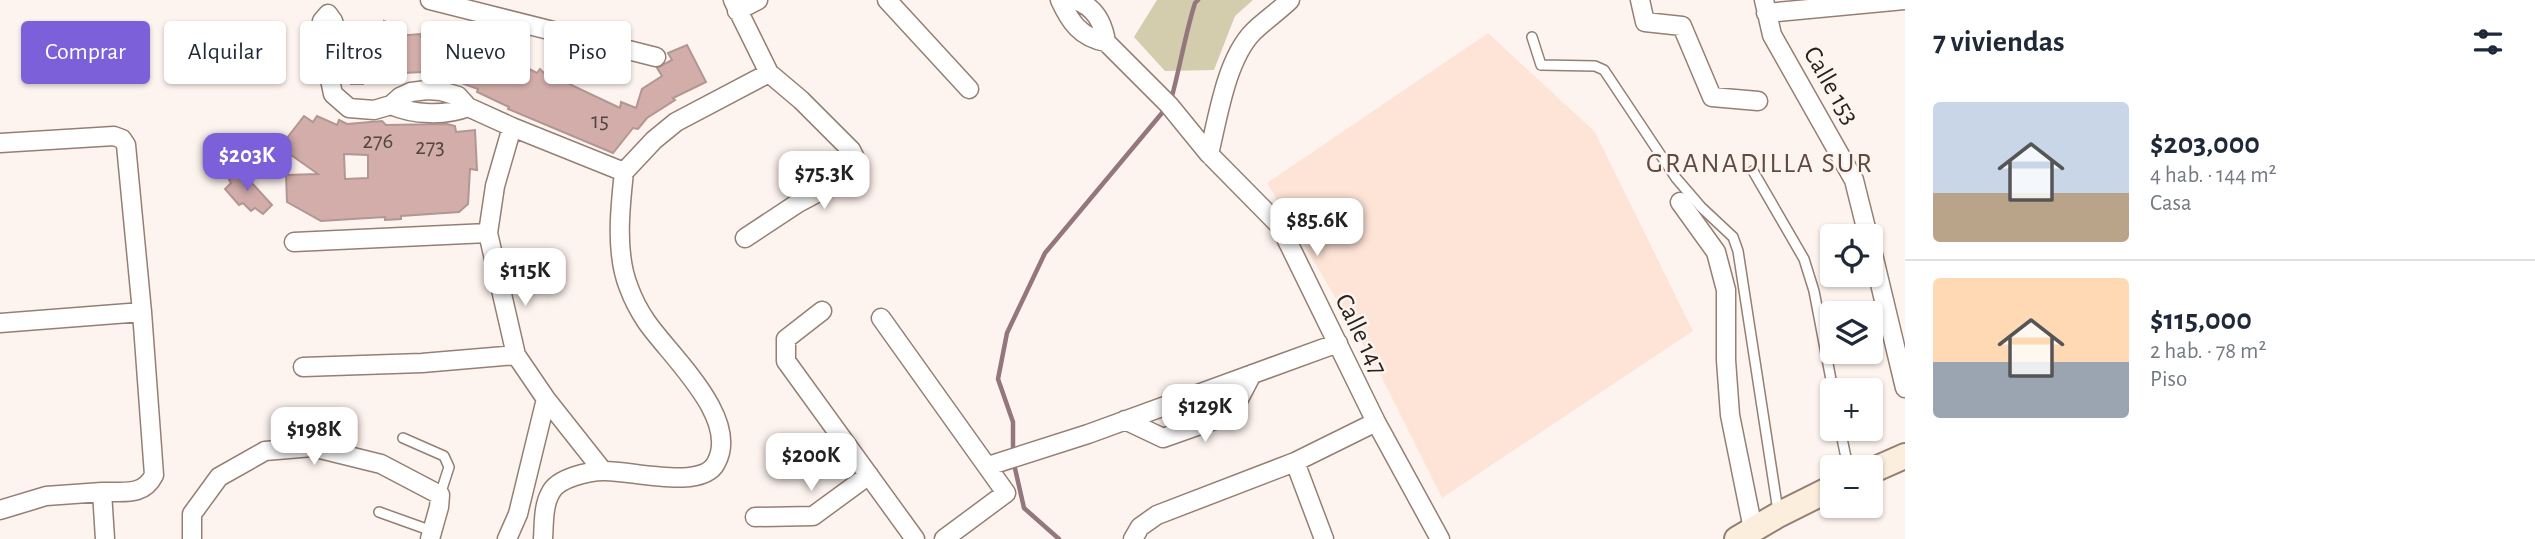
<!DOCTYPE html>
<html lang="es">
<head>
<meta charset="utf-8">
<style>
  body { margin:0; font-family:"Alegreya Sans",sans-serif; background:#f2f2f3; color:#1f2937; height:100vh; display:flex; flex-direction:column; font-size:26px; white-space:nowrap }
  * { box-sizing:border-box; margin:0 }
  p { font-size:23px; color:#747a83 }
  .icon { flex:none; width:38px; height:38px; fill:none; stroke:currentColor; stroke-width:2; stroke-linecap:round; stroke-linejoin:round }
  .map { position:relative; flex:1; overflow:hidden }
  .details { display:flex; flex-direction:column; background:#fff; width:630px }
  .details>* { flex:none }
  .banner { position:absolute; left:21px; top:21px; width:665px; height:63px; display:flex; gap:14px }
  .buttons { position:absolute; left:1820px; top:224px; display:grid; gap:14px }
  .buttons a { display:grid; place-items:center; width:63px; height:63px; border-radius:7px; background:#fff; box-shadow:0 2px 5px #0004; font-size:35px }
  .price { position:absolute; translate:-50% -60px; padding:0 16px; border-radius:14px; background:#fff; color:#222; font-size:23px; line-height:46px; filter:drop-shadow(0 2px 4px #0008) }
  .price::after { content:''; position:absolute; left:50%; top:42px; width:21px; height:16px; margin-left:-10px; background:inherit; clip-path:polygon(0 0,100% 0,50% 100%) }
  .price.on { background:#7b60da; color:#fff }
  ul { padding:0; list-style:none }
  li { display:flex; align-items:center; gap:21px; height:175px; padding:0 28px }
  li+li { border-top:2px solid #e0e1e3 }
  li span { display:grid; place-items:center; flex:none; width:196px; height:140px; border-radius:7px; color:#555 }
  li>.icon { margin-inline-start:auto }
  span .icon { width:84px; height:84px; fill:#fffc; stroke-width:1 }
  li b { font-size:30px }
  h2 { display:flex; justify-content:space-between; align-items:center; height:84px; padding:0 28px; font-size:30px }
  .pill { padding:0 24px; border-radius:7px; background:#fff; box-shadow:0 2px 5px #0004; font-size:24px; line-height:63px }
  .pill.on { background:#7b60da; color:#fff }
  main { display:flex; flex:1; min-height:0 }
  .map>svg:first-child { display:block }
</style>
</head>
<body>
<main>
<div class="map">
<svg width="1905" height="539" viewBox="0 0 1905 539">
  <rect width="100%" height="100%" fill="#fef4ef"/>
  <path fill="#fee4d6" d="M1488,33l107,99 98,199 -251,167 -66,-132 -109,-183z"/>
  <path fill="#d3ccad" d="M1157,0h96l-18,16 -21,54 -49,1 -31,-34z"/>
  <g fill="none" stroke-linecap="round" stroke-linejoin="round">
    <path stroke="#93777c" stroke-width="4.5" d="M1171,100c9,-33 14,-65 24,-97l3,-3
      M1013,452v-30l-15,-43 9,-46 38,-80 122,-146
      M1014,464l10,44 35,31"/>
  </g>
  <path fill="#d2ada9" stroke="#b19693" stroke-width="2" fill-rule="evenodd" d="M384,21l14,7 -1,8 23,-2 3,8 10,-3 16,19 7,-21 47,16 -1,2 35,18 3,-4 13,13 8,-2 59,28 1,-6 15,6 6,-19 20,-13 -5,-8 15,-8 -4,-7 19,-8 19,37 -33,16 2,2 -28,18 -9,11 -5,-1 -20,25 -105,-44 1,-2 -32,-15 1,-3 -22,-8 -34,-9 -35,2 -1,6 -12,-1z
    M347,28l15,1 1,55h-12v-13h-8l4,-9v-10l-2,-6 -5,-4 7,-8z
    M304,116l9,6 4,-6 20,9 2,-5 8,4 35,-3 4,4 61,-1 8,2 1,6 19,-2 2,40 -7,-1 -2,35 -9,8 -58,4v3l-16,1v-3l-64,4 -34,-19 -1,-27 32,-1 -31,-22 2,-7 -5,-3zM344,154l24,1v23l-23,1z
    M240,170l32,35 -9,9 -8,-6 -4,3 -8,-8 -4,2 -14,-16 6,-6 -2,-3z"/>
  <g fill="none" stroke-linecap="round" stroke-linejoin="round">
    <g stroke="#957f73" stroke-width="12">
      <path id="lane" d="M1532,37l9,28 54,1 9,4 72,108 25,29 32,30 5,14 40,260
        M1753,171l51,88 10,32 19,99
        M1840,429l8,38
        M403,438l41,18 5,11 -9,28
        M379,512l53,19"/>
    </g>
    <g stroke="#957f73" stroke-width="21">
      <path id="street" d="M430,0l226,57
        M733,0l36,73 32,27 50,50 4,8 -1,15 -56,30 -53,35
        M887,0l82,89
        M1060,0c10,22 21,38 46,42
        M1075,0c20,7 28,22 31,42
        M1640,0l5,22 37,4 30,71 46,4
        M1764,0l8,35 82,145 14,56
        M737,11l21,-11
        M1766,13l139,-13
        M328,14l5,7 3,10
        M320,31l2,-10 6,-7
        M1106,42l63,63 40,49 71,72 96,196 64,117
        M319,52l2,10 7,8 5,24 16,14 25,2 17,-5 9,-8 11,-5 16,-2 14,1 17,5 10,11 44,20 112,45 30,-32 22,-18 93,-49
        M328,70l8,-9v-9
        M391,105c22,10 55,11 77,2
        M512,127l-17,59 -7,47 28,122 30,44 57,72
        M0,143l114,-7 8,3 4,6 16,167 12,163c-11,22 -31,16 -52,17l3,47
        M1209,154c9,-37 17,-94 44,-122 11,-11 26,-21 37,-32
        M1680,202l36,50 10,38v70l4,55 23,114
        M294,242l194,-9
        M1871,246l34,142
        M822,311l-36,28v22l129,178
        M881,318l125,175 -62,46
        M0,323l142,-11
        M303,367l119,-4 94,-8
        M1125,420l38,18 68,-24 21,-40
        M1295,462l29,77
        M988,466l100,-32 250,-91
        M0,510l46,-14 56,-4
        M755,517l58,-1 56,-41
        M192,539v-25l27,-37 46,-26 47,-4 69,17 59,31 -1,12 -9,32
        M507,539l11,-25 28,-115
        M543,539c1,-15 0,-34 8,-47 7,-14 38,-21 53,-21 25,-1 98,20 112,-8 25,-45 -47,-108 -70,-142 -6,-9 -13,-22 -17,-33 -14,-34 -9,-80 -5,-116
        M1133,539l7,-12 17,-12 138,-53 81,-40"/>
    </g>
    <g stroke="#957f73" stroke-width="28">
      <path id="secondary" d="M1871,471l34,-15
        M1737,539l41,-24 54,-27"/>
    </g>
    <use href="#lane" stroke="#fff" stroke-width="9"/>
    <use href="#street" stroke="#fff" stroke-width="18"/>
    <use href="#secondary" stroke="#fceedc" stroke-width="24"/>
  </g>
  <g text-anchor="middle" stroke-width="5" stroke-linejoin="round" paint-order="stroke">
    <g font-size="23" fill="#554541">
      <text x="600" y="128">15</text>
      <text x="378" y="148">276</text>
      <text x="430" y="154">273</text>
    </g>
    <g font-size="26" fill="#2b221e" stroke="#fef4ef">
      <text transform="translate(1832 85) rotate(60)" y="9">Calle 153</text>
      <text transform="translate(1362 334) rotate(64)" y="9">Calle 147</text>
    </g>
    <g font-size="28" letter-spacing="2" fill="#5e4a40" stroke="#fef4ef">
      <text x="1760" y="172">GRANADILLA SUR</text>
    </g>
  </g>
</svg>
<div class="buttons">
<a><svg class="icon" aria-label="locate" viewBox="0 0 24 24"><circle cx="12" cy="12" r="6"/><path d="M12 2v4M12 18v4M2 12h4M18 12h4"/></svg></a>
<a><svg class="icon" aria-label="layers" viewBox="0 0 24 24"><path d="M12 4l9 5-9 5-9-5zM3 14l9 5 9-5"/></svg></a>
<a>+</a>
<a>−</a>
</div>
<b class="price on" style="left:247px;top:193px">$203K</b>
<b class="price" style="left:824px;top:211px">$75.3K</b>
<b class="price" style="left:1317px;top:258px">$85.6K</b>
<b class="price" style="left:525px;top:308px">$115K</b>
<b class="price" style="left:1205px;top:444px">$129K</b>
<b class="price" style="left:314px;top:467px">$198K</b>
<b class="price" style="left:811px;top:493px">$200K</b>
<div class="banner">
<a class="pill on">Comprar</a>
<a class="pill">Alquilar</a>
<a class="pill">Filtros</a>
<a class="pill">Nuevo</a>
<a class="pill">Piso</a>
</div>
</div>
<section class="details">
<h2>7 viviendas<svg class="icon" aria-label="filters" viewBox="0 0 24 24"><path d="M4 7h16M4 17h16"/><circle cx="9" cy="7" r="2"/><circle cx="15" cy="17" r="2"/></svg></h2>
<ul>
<li><span style="background:linear-gradient(#c9d6e8 65%,#b9a48a 0)"><svg class="icon" aria-label="home" viewBox="0 0 24 24"><path d="M3 11l9-7 9 7M6 9v11h12V9"/></svg></span><div><b>$203,000</b><p>4 hab. · 144 m²</p><p>Casa</p></div></li>
<li><span style="background:linear-gradient(#ffd9b3 60%,#9aa5b1 0)"><svg class="icon" aria-label="home" viewBox="0 0 24 24"><path d="M3 11l9-7 9 7M6 9v11h12V9"/></svg></span><div><b>$115,000</b><p>2 hab. · 78 m²</p><p>Piso</p></div></li>
</ul>
</section>
</main>
</body>
</html>
